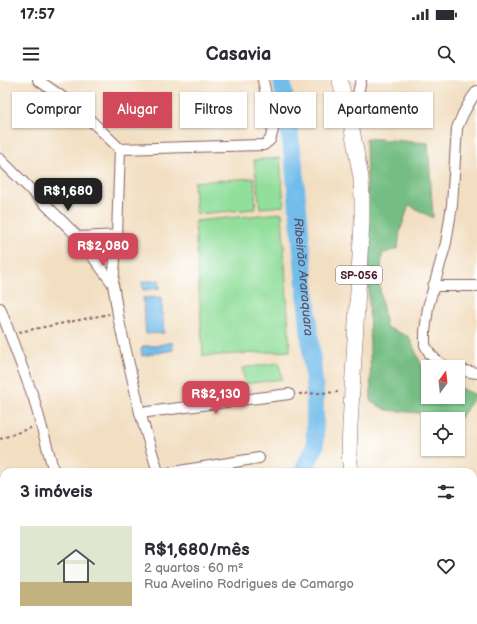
<!DOCTYPE html>
<html lang="pt">
<head>
<meta charset="utf-8">
<style>
  body { margin:0; font-family:"Balsamiq Sans",sans-serif; background:#f7f7f7; color:#2b2b33; height:100vh; display:flex; flex-direction:column; font-size:15px; white-space:nowrap }
  * { box-sizing:border-box; margin:0 }
  p { font-size:13px; color:#7c7c81 }
  .icon { flex:none; width:22px; height:22px; fill:none; stroke:currentColor; stroke-width:2; stroke-linecap:round; stroke-linejoin:round }
  .map { position:relative; flex:1; overflow:hidden }
  .details { position:absolute; left:0px; top:388px; width:477px; height:156px; display:flex; flex-direction:column; background:#fff; border-radius:12px 12px 0 0; box-shadow:0 1px 3px #0004 }
  .details>* { flex:none }
  .guide { position:absolute; left:12px; top:12px; width:453px; height:36px; display:flex; gap:8px }
  .needle { width:26px; rotate:15deg }
  .tools { position:absolute; left:421px; top:280px; display:grid; gap:8px }
  .tools a { display:grid; place-items:center; width:44px; height:44px; border-radius:0px; background:#fff; box-shadow:0 1px 3px #0004; font-size:20px }
  .price { position:absolute; translate:-50% -34px; padding:0 9px; border-radius:8px; background:#d1495b; color:#fff; font-size:13px; line-height:26px; filter:drop-shadow(0 1px 2px #0008) }
  .price::after { content:''; position:absolute; left:50%; top:24px; width:12px; height:9px; margin-left:-6px; background:inherit; clip-path:polygon(0 0,100% 0,50% 100%) }
  .price.active { background:#222; color:#fff }
  ul { padding:0; list-style:none }
  li { display:flex; align-items:center; gap:12px; height:100px; padding:0 20px }
  li span { display:grid; place-items:center; flex:none; width:112px; height:80px; border-radius:0px; color:#555 }
  li>.icon { margin-inline-start:auto }
  span .icon { width:48px; height:48px; fill:#fffc; stroke-width:1 }
  li b { font-size:17px }
  h2 { display:flex; justify-content:space-between; align-items:center; height:48px; padding:0 20px; font-size:17px }
  .chip { padding:0 14px; border-radius:0px; background:#fff; box-shadow:0 1px 3px #0004; font-size:14px; line-height:36px }
  .chip.active { background:#d1495b; color:#fff }
  .status { display:flex; justify-content:space-between; align-items:center; height:28px; padding:0 20px; background:#fff; direction:ltr }
  .status svg { height:11px; fill:currentColor }
  header { display:flex; justify-content:space-between; align-items:center; height:52px; padding:0 20px; background:#fff; font-size:18px; font-weight:600 }
  .map>svg:first-child { display:block }
</style>
</head>
<body>
<div class="status"><b>17:57</b><svg viewBox="0 0 49 12"><path d="M0 12V9h3v3zM5 12V6h3v6zM10 12V3h3v9zM15 12V0h3v12zM26 1h20v11H26zM47 4h2v5h-2z"/></svg></div>
<header><svg class="icon" aria-label="menu" viewBox="0 0 24 24"><path d="M4 6h16M4 12h16M4 18h16"/></svg>Casavia<svg class="icon" aria-label="search" viewBox="0 0 24 24"><circle cx="10" cy="10" r="6"/><path d="M15 15l6 6"/></svg></header>
<div class="map">
<svg width="477" height="544" viewBox="0 0 477 544">
  <rect width="100%" height="100%" fill="#fff"/>
  <filter id="ink" filterUnits="userSpaceOnUse"><feTurbulence type="fractalNoise" baseFrequency=".025" numOctaves="2"/><feDisplacementMap in="SourceGraphic" scale="8" xChannelSelector="R" yChannelSelector="G"/><feConvolveMatrix kernelMatrix="1 2 1 2 8 2 1 2 1" color-interpolation-filters="sRGB"/></filter>
  <filter id="wash" filterUnits="userSpaceOnUse"><feTurbulence type="fractalNoise" baseFrequency=".012" numOctaves="4" result="noise"/><feDisplacementMap in="SourceGraphic" scale="16" xChannelSelector="R" yChannelSelector="G"/><feGaussianBlur stdDeviation="0.9" result="paint"/><feColorMatrix in="noise" values="0 0 0 0 0 0 0 0 0 0 0 0 0 0 0 0 0 1.4 0 .05"/><feComposite in="paint" operator="in"/></filter>
  <g filter="url(#wash)">
    <rect width="100%" height="100%" fill="#f2dfc2"/>
    <path fill="#92de9b" stroke="#6e7e63" d="M280,78l4,48 -24,2 -6,-48z
      M254,98l2,31 -60,5 -2,-32z
      M282,133l8,138 -87,5 -8,-135z
      M108,159l-2,18 -14,-14z
      M279,283l3,16 -37,5 -3,-16z"/>
    <path fill="#75bd83" stroke="#606e57" d="M366,58l62,5 5,75 -24,-13 -9,26 -2,17 -16,6 -2,36 6,37 23,10 16,36 3,1v23h30v-10l18,8 -15,22 -74,-7 -16,-8z"/>
    <path fill="#72bcea" stroke="#5e6e8a" d="M159,200l1,8 -17,2 -1,-8z
      M161,217l3,36 -18,1 -3,-36z
      M172,262l1,8 -31,6 -1,-7 3,-3h12z"/>
    <g fill="none" stroke-linecap="round" stroke-linejoin="round">
      <path stroke="#72bcea" stroke-width="3" d="M432,540l9,4"/>
      <g stroke="#72bcea" stroke-width="18">
        <path id="s1" d="M282,0l12,85 21,228v54l-10,19v6"/>
        <path d="M313,540v4"/>
      </g>
    </g>
  </g>
  <g filter="url(#ink)">
    <g fill="none" stroke-linecap="round" stroke-linejoin="round">
      <g stroke="#856260" stroke-width="12">
        <path id="street" d="M38,0l40,28 42,41 -3,86 -4,49 6,37 16,69 5,23 18,59
          M352,41l9,-41
          M120,69l144,-4 6,-5 3,-10 -10,-50
          M0,79l78,78 35,47
          M78,157l22,-1 17,-1
          M433,206h44
          M0,228l34,91 20,73
          M446,287l-9,-6 -7,-7 -5,-9v-13l3,-25 18,-64 6,-38 5,-77 6,-14 9,-16 5,-7
          M458,290l19,3
          M140,333l149,-19
          M173,392l86,-14
          M473,466l4,-7
          M473,474l4,2
          M0,524h4
          M194,540l1,4
          M466,540l8,4
          M64,544l1,-4
          M268,544l25,-4"/>
      </g>
      <g stroke="#856260" stroke-width="16">
        <path id="primary" d="M340,0l1,6 10,38 10,54 1,21v23l-12,203 -1,30 2,17
          M388,540l1,4"/>
      </g>
      <path stroke="#856260" stroke-width="2" stroke-dasharray="3 3" stroke-linecap="butt" d="M19,252l90,-18
        M299,314l41,-2
        M0,359l33,-12"/>
      <use href="#street" stroke="#fff" stroke-width="10"/>
      <use href="#primary" stroke="#fff" stroke-width="15"/>
    </g>
  </g>
  <g text-anchor="middle" stroke-width="3" stroke-linejoin="round" paint-order="stroke">
    <rect fill="#fff" stroke="#80626b" stroke-width="1" x="336" y="186" width="46" height="18" rx="3"/>
    <g font-size="11" font-weight="bold" fill="#4a1f2b">
      <text x="359" y="199">SP-056</text>
    </g>
    <g font-size="13" font-style="italic" fill="#58566e" stroke="#fff">
      <text dy="5" stroke="none"><textPath href="#s1" startOffset="198">Ribeirão Araraquara</textPath></text>
    </g>
  </g>
</svg>
<div class="tools">
<a><svg class="needle" viewBox="-14 -14 28 28"><path d="M0-13l5 13h-10z" fill="#e53935"/><path d="M0 13l5-13h-10z" fill="#7c7c81"/></svg></a>
<a><svg class="icon" aria-label="locate" viewBox="0 0 24 24"><circle cx="12" cy="12" r="6"/><path d="M12 2v4M12 18v4M2 12h4M18 12h4"/></svg></a>
</div>
<b class="price active" style="left:68px;top:132px">R$1,680</b>
<b class="price" style="left:103px;top:187px">R$2,080</b>
<b class="price" style="left:216px;top:335px">R$2,130</b>
<div class="guide">
<a class="chip">Comprar</a>
<a class="chip active">Alugar</a>
<a class="chip">Filtros</a>
<a class="chip">Novo</a>
<a class="chip">Apartamento</a>
</div>
<section class="details">
<h2>3 imóveis<svg class="icon" aria-label="filters" viewBox="0 0 24 24"><path d="M4 7h16M4 17h16"/><circle cx="9" cy="7" r="2"/><circle cx="15" cy="17" r="2"/></svg></h2>
<ul>
<li><span style="background:linear-gradient(#dfe7d0 70%,#c2b280 0)"><svg class="icon" aria-label="home" viewBox="0 0 24 24"><path d="M3 11l9-7 9 7M6 9v11h12V9"/></svg></span><div><b>R$1,680/mês</b><p>2 quartos · 60 m²</p><p>Rua Avelino Rodrigues de Camargo</p></div><svg class="icon" aria-label="heart" viewBox="0 0 24 24"><path d="M12 20l-8-8c-3-5 5-10 8-4 3-6 11-1 8 4z"/></svg></li>
</ul>
</section>
</div>
</body>
</html>
